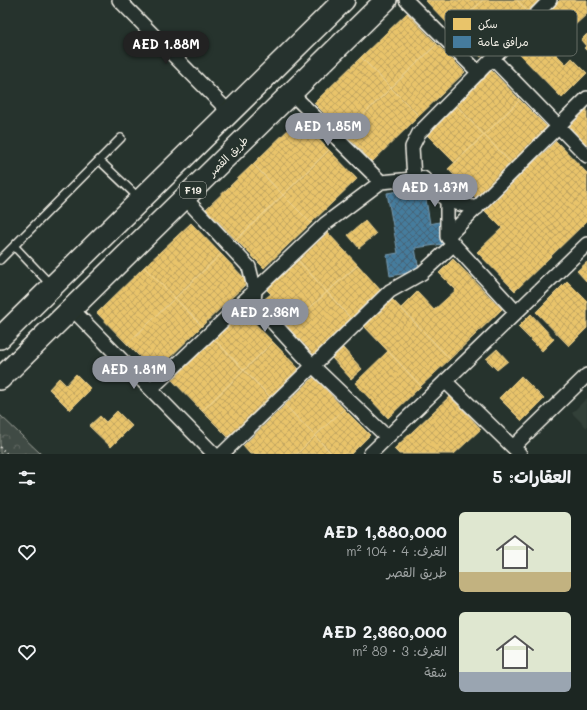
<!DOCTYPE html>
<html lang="ar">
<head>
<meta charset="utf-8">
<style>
  body { margin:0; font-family:Mali,"Playpen Sans Arabic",sans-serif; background:#29322f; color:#f1f3f6; direction:rtl; height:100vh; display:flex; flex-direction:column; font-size:15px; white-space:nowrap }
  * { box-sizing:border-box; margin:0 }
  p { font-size:13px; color:#a0a5a5 }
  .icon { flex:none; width:22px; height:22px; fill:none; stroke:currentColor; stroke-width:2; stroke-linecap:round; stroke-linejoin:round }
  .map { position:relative; height:454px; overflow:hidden; direction:ltr }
  .sheet { display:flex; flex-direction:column; background:#1c2622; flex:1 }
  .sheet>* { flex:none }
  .price { position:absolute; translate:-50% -34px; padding:0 9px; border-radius:14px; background:#8c9099; color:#fff; font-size:13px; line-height:26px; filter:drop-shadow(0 1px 2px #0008) }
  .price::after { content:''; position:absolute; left:50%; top:24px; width:12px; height:9px; margin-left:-6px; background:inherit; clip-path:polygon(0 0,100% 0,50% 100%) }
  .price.current { background:#222; color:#fff }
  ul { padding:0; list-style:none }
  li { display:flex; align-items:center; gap:12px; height:100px; padding:0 16px }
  li span { display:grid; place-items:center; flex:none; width:112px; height:80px; border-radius:6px; color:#555 }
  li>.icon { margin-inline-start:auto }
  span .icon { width:48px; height:48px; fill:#fffc; stroke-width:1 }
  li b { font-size:17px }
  h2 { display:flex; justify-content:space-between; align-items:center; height:48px; padding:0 16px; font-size:17px }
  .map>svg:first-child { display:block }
</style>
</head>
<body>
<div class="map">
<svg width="587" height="454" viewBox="0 0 587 454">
  <defs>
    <pattern id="park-crowns" width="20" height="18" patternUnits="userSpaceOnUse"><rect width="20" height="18" fill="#414b45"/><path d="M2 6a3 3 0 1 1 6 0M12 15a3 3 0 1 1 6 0" fill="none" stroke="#5d6560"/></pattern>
    <pattern id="homes-cross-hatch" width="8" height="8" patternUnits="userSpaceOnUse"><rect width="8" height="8" fill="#e9c46a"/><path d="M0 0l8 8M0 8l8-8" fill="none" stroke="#c1a561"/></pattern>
    <pattern id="public-cross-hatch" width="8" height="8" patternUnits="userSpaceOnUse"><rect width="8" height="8" fill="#457b9d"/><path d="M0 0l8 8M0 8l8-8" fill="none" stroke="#476476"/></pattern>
  </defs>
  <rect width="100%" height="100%" fill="#26332d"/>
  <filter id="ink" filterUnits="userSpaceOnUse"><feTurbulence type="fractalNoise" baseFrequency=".025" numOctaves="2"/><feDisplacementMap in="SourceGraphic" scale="8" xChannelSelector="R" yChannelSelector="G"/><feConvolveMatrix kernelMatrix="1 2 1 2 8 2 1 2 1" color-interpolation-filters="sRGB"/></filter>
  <g filter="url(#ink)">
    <path fill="#333f39" d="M587,398v30l-15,-15z"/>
    <path fill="url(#park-crowns)" stroke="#9a9e96" d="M0,415l41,39h-41z"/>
    <path fill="url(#homes-cross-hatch)" stroke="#ecd290" d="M425,0h58l-30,29z
      M483,0h34l11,12 -47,45 -28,-28z
      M517,0h24l-13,12z
      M560,0h27v14l-25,23 -20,-20z
      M407,13l30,31 -46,44 -30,-31z
      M547,30l14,15 -7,7 12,12 6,-6 15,15 -25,25 -42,-43z
      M587,34v17l-3,-3 2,-2 -5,-6z
      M437,44l28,28 -46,44 -28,-28z
      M361,57l30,31 -47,45 -30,-30z
      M491,70l29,30 -36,35 -29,-31z
      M391,88l28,28 -47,46 -28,-29z
      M520,100l29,29 -37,35 -28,-29z
      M455,104l29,31 -29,28 -30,-30z
      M587,106v44l-22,-21z
      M299,119l30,31 -46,45 -30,-31z
      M484,135l28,29 -36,34 -28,-29z
      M556,141l31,32v48l-72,70 -38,-39 25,-24 -18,-18z
      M329,150l28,29 -46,44 -28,-28z
      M253,164l30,31 -47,45 -30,-31z
      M283,195l28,28 -47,45 -28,-28z
      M365,221l11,13 -17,14 -11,-13z
      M191,223l30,31 -46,44 -31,-31z
      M327,232l31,33 -31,27 -30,-33z
      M221,254l27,28 -46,44 -27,-28z
      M297,259l30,33 -39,36 -25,-28 8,-6 -6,-6z
      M453,259l49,50 -52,50 -49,-51 16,-16 17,18 22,-20 -17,-17z
      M587,262v20l-10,-11z
      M358,265l25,28 -31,27 -25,-28z
      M144,267l31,31 -48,46 -30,-31z
      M567,281l20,20v27l-18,18 -33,-34z
      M327,292l25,28 -39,35 -25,-27z
      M175,298l27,28 -47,46 -28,-28z
      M391,298l59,61 -29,27 -58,-61z
      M243,311l30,31 -29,28 -30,-31z
      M531,314l23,25 -12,12 -24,-24z
      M214,339l30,31 -42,41 -30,-31z
      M273,342l26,27 -29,28 -26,-27z
      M343,348l19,21 -11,10 -19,-21z
      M497,349l11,12 -11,9 -11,-11z
      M388,351l33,35 -33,32 -33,-35z
      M244,370l26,27 -42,40 -26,-26z
      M76,374l15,15 -21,21 -21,-21 10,-11 7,7z
      M521,376l23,23 -22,22 -23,-23z
      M314,377l30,32 -29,27 -30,-31z
      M450,396l31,33 -27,25h-55l-5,-5z
      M285,405l30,31 -18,18h-47l-7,-8z
      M344,409l26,26 -19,19h-19l-17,-18z
      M117,411l15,15 -21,21 -22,-21 11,-10 6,6z
      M315,436l17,18h-35z"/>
    <path fill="url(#public-cross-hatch)" stroke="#7a9eb4" d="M424,187l6,37 9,-2 4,22 -28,4 4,23 -29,5 -3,-21 11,-2 -11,-60z"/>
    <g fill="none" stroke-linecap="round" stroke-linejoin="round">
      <g stroke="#f4f1e8" stroke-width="10">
        <path id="service" d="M99,160l40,38
          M14,246l37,39
          M0,260l121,-122"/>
      </g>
      <g stroke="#f4f1e8" stroke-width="16">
        <path id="minor" d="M119,0l110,112
          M406,0l73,73
          M493,59l94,97
          M291,93l90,89
          M414,178l-2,-31 7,-14 131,-133
          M185,198l64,69 6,24 -1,11 58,63 75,72
          M447,201l30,7
          M447,237l140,-139
          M72,309l142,145
          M445,381l75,73
          M151,389l174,-165 56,-42 42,-4 24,23v36l69,75
          M513,447l74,-72
          M222,454l168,-163 32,-18 32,-29
          M370,454l217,-210"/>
      </g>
      <g stroke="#f4f1e8" stroke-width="24">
        <path id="primary" d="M0,338l344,-338
          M0,379l386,-379"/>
      </g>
      <path stroke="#f4f1e8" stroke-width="2" stroke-dasharray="1 3" stroke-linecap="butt" d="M0,447l7,7"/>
      <use href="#service" stroke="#26332d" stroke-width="7"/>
      <use href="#minor" stroke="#26332d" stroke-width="13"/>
      <use href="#primary" stroke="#26332d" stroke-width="21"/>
    </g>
  </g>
  <g text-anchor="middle" stroke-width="4" stroke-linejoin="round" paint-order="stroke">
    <rect fill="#26332d" stroke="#b6b8b0" stroke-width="1" x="180" y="182" width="26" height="16" rx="3"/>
    <g font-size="10" font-weight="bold" fill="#f4f1e8">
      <text x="193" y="194">F19</text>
    </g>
    <g font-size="11" fill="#f4f1e8" stroke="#26332d">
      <text transform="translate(228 156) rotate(-45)" y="4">طريق القصر</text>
    </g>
  </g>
  <rect x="445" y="10" width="132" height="46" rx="6" fill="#26332d" stroke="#646c65" stroke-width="1"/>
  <rect x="453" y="18" width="18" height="12" fill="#e9c46a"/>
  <rect x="453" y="36" width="18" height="12" fill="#457b9d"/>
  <g font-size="11" fill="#f4f1e8">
    <text x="478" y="28">سكن</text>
    <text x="478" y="46">مرافق عامة</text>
  </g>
</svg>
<b class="price current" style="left:166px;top:65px">AED 1.88M</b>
<b class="price" style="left:328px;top:147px">AED 1.85M</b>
<b class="price" style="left:435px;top:208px">AED 1.87M</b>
<b class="price" style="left:265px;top:333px">AED 2.36M</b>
<b class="price" style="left:134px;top:390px">AED 1.81M</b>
</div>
<section class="sheet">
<h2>العقارات: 5<svg class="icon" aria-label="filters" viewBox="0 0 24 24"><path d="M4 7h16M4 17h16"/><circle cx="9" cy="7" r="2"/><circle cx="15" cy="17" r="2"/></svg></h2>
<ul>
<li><span style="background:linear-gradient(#dfe7d0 75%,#c2b280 0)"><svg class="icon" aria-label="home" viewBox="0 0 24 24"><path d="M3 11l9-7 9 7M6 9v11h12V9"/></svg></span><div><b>AED 1,880,000</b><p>الغرف: 4 · 104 m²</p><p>طريق القصر</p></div><svg class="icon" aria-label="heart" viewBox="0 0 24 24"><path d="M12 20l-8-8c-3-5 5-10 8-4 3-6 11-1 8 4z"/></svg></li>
<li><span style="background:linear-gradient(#dfe7d0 75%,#9aa5b1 0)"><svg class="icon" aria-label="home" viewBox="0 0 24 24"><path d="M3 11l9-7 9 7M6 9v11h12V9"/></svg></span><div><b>AED 2,360,000</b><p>الغرف: 3 · 89 m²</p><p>شقة</p></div><svg class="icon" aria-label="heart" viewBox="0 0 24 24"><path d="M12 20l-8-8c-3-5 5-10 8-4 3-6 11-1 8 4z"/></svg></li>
</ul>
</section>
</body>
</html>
